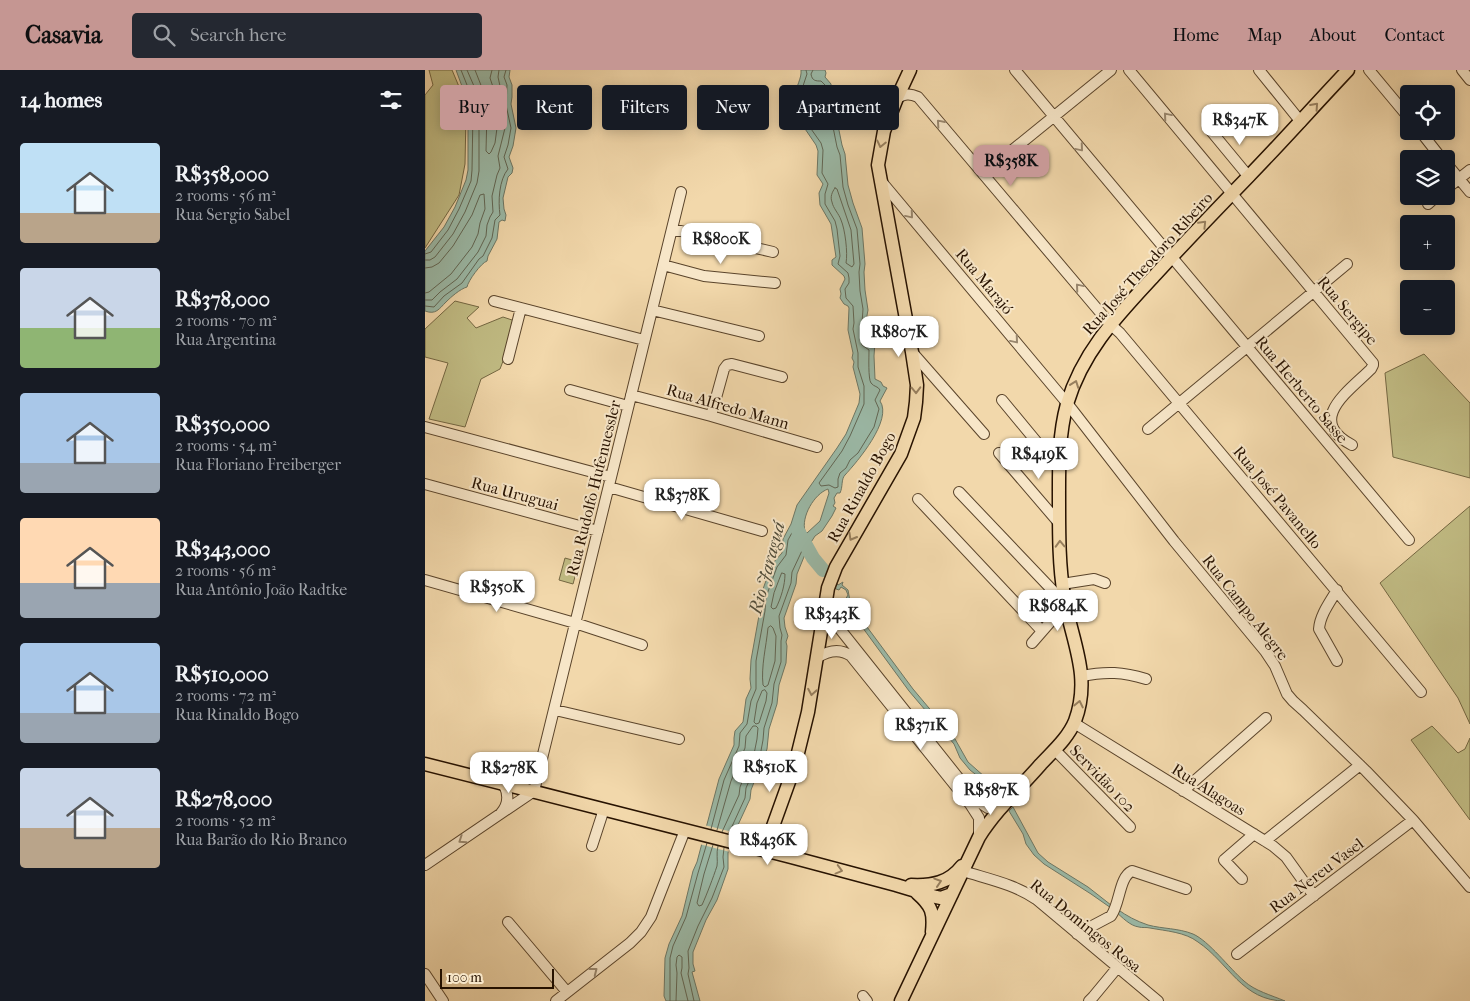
<!DOCTYPE html>
<html lang="en">
<head>
<meta charset="utf-8">
<style>
  body { margin:0; font-family:"IM FELL French Canon",serif; background:#242831; color:#f1f3f6; height:100vh; display:flex; flex-direction:column; font-size:19px; white-space:nowrap }
  * { box-sizing:border-box; margin:0 }
  p { font-size:16px; color:#9ea1a6 }
  .icon { flex:none; width:28px; height:28px; fill:none; stroke:currentColor; stroke-width:2; stroke-linecap:round; stroke-linejoin:round }
  .map { position:relative; flex:1; overflow:hidden }
  .sheet { display:flex; flex-direction:column; background:#171b24; width:425px }
  .sheet>* { flex:none }
  .guide { position:absolute; left:15px; top:15px; width:475px; height:45px; display:flex; gap:10px }
  .buttons { position:absolute; left:975px; top:15px; display:grid; gap:10px }
  .buttons a { display:grid; place-items:center; width:55px; height:55px; border-radius:5px; background:#171b24; box-shadow:0 2px 12px #0003; font-size:25px }
  .scale { position:absolute; left:15px; bottom:12px; width:114px; box-sizing:border-box; padding-left:5px; border:2px solid #271200; border-top:0; font-size:14px; line-height:18px; white-space:nowrap; color:#271200; -webkit-text-stroke:4px #f7e6c8; paint-order:stroke }
  .price { position:absolute; translate:-50% -42px; padding:0 11px; border-radius:10px; background:#fff; color:#222; font-size:16px; line-height:32px; filter:drop-shadow(0 1px 2px #0008) }
  .price::after { content:''; position:absolute; left:50%; top:30px; width:15px; height:11px; margin-left:-8px; background:inherit; clip-path:polygon(0 0,100% 0,50% 100%) }
  .price.on { background:#c59692; color:#111 }
  ul { padding:0; list-style:none }
  li { display:flex; align-items:center; gap:15px; height:125px; padding:0 20px }
  li span { display:grid; place-items:center; flex:none; width:140px; height:100px; border-radius:5px; color:#555 }
  li>.icon { margin-inline-start:auto }
  span .icon { width:60px; height:60px; fill:#fffc; stroke-width:1 }
  li b { font-size:21px }
  h2 { display:flex; justify-content:space-between; align-items:center; height:60px; padding:0 20px; font-size:21px }
  .chip { padding:0 18px; border-radius:5px; background:#171b24; box-shadow:0 2px 12px #0003; font-size:18px; line-height:45px }
  .chip.on { background:#c59692; color:#111 }
  header { display:flex; align-items:center; gap:30px; box-sizing:border-box; height:70px; padding:0 25px; background:#c59692; color:#111 }
  header strong { font-size:24px }
  nav { display:flex; gap:28px; margin-inline-start:auto; font-size:18px }
  .search { width:350px; height:45px; background:#242831; display:flex; align-items:center; gap:12px; box-sizing:border-box; padding:0 18px; border-radius:5px; color:#9ea1a6; font-size:19px }
  main { display:flex; flex:1; min-height:0 }
  .map>svg:first-child { display:block }
</style>
</head>
<body>
<header>
<strong>Casavia</strong>
<div class="search"><svg class="icon" aria-label="search" viewBox="0 0 24 24"><circle cx="10" cy="10" r="6"/><path d="M15 15l6 6"/></svg>Search here</div>
<nav><a>Home</a><a>Map</a><a>About</a><a>Contact</a></nav>
</header>
<main>
<section class="sheet">
<h2>14 homes<svg class="icon" aria-label="filters" viewBox="0 0 24 24"><path d="M4 7h16M4 17h16"/><circle cx="9" cy="7" r="2"/><circle cx="15" cy="17" r="2"/></svg></h2>
<ul>
<li><span style="background:linear-gradient(#bfe0f5 70%,#b9a48a 0)"><svg class="icon" aria-label="home" viewBox="0 0 24 24"><path d="M3 11l9-7 9 7M6 9v11h12V9"/></svg></span><div><b>R$358,000</b><p>2 rooms · 56 m²</p><p>Rua Sergio Sabel</p></div></li>
<li><span style="background:linear-gradient(#c9d6e8 60%,#8fb573 0)"><svg class="icon" aria-label="home" viewBox="0 0 24 24"><path d="M3 11l9-7 9 7M6 9v11h12V9"/></svg></span><div><b>R$378,000</b><p>2 rooms · 70 m²</p><p>Rua Argentina</p></div></li>
<li><span style="background:linear-gradient(#a9c7e8 70%,#9aa5b1 0)"><svg class="icon" aria-label="home" viewBox="0 0 24 24"><path d="M3 11l9-7 9 7M6 9v11h12V9"/></svg></span><div><b>R$350,000</b><p>2 rooms · 54 m²</p><p>Rua Floriano Freiberger</p></div></li>
<li><span style="background:linear-gradient(#ffd9b3 65%,#9aa5b1 0)"><svg class="icon" aria-label="home" viewBox="0 0 24 24"><path d="M3 11l9-7 9 7M6 9v11h12V9"/></svg></span><div><b>R$343,000</b><p>2 rooms · 56 m²</p><p>Rua Antônio João Radtke</p></div></li>
<li><span style="background:linear-gradient(#a9c7e8 70%,#9aa5b1 0)"><svg class="icon" aria-label="home" viewBox="0 0 24 24"><path d="M3 11l9-7 9 7M6 9v11h12V9"/></svg></span><div><b>R$510,000</b><p>2 rooms · 72 m²</p><p>Rua Rinaldo Bogo</p></div></li>
<li><span style="background:linear-gradient(#c9d6e8 60%,#b9a48a 0)"><svg class="icon" aria-label="home" viewBox="0 0 24 24"><path d="M3 11l9-7 9 7M6 9v11h12V9"/></svg></span><div><b>R$278,000</b><p>2 rooms · 52 m²</p><p>Rua Barão do Rio Branco</p></div></li>
</ul>
</section>
<div class="map">
<svg width="1045" height="931" viewBox="0 0 1045 931">
  <rect width="100%" height="100%" fill="#f2d8ab"/>
  <filter id="stains"><feTurbulence type="fractalNoise" baseFrequency=".004" numOctaves="4"/><feColorMatrix values="0 0 0 0 .2 0 0 0 0 .09 0 0 0 0 .02 0 0 0 .5 -.17"/></filter>
  <radialGradient id="worn" r=".72"><stop offset=".6" stop-color="#630" stop-opacity="0"/><stop offset="1" stop-color="#630" stop-opacity=".3"/></radialGradient>
  <path fill="#c1bc84" stroke="#746742" d="M4,0h23l8,19 6,26 -1,49 -6,31 -34,53v-153l8,-10z
    M30,231l24,6 -12,11 9,10 27,-11 15,5 -18,47 -19,10 -16,48 -36,-8 19,-56 -23,-6v-28z
    M999,284l46,49v75l-77,-21 -8,-84z
    M1045,436v218l-12,-26 -78,-115z
    M140,488l14,4 -6,22 -14,-4z
    M1007,656l26,27 7,-4 5,-11v82l-59,-80z"/>
  <path fill="#9bbaa8" stroke="#6d7765" fill-rule="evenodd" d="M31,0h54l-1,7 3,8v12l-1,7 5,24 -3,18 -4,11 4,11 -1,5 -4,4 -5,21 1,11 2,6 -1,6 -3,-1 -3,2 -2,17 -9,17 -1,5c-6,2 -19,20 -20,26 -7,2 -16,10 -21,15 -7,7 -10,13 -21,9v-60l19,-24 11,-20 11,-27 2,-10v-60l-1,-10z
    M376,0h24l1,3 -1,4 6,7v4l-3,3 -1,3 2,4 5,8 8,39 3,9 3,31 5,18 9,25 3,36 -1,8 1,18 3,20 -2,11 2,4 -2,7 1,11h2l3,-3v2h3l-1,14 1,23 6,3 2,4 4,2 -7,13c13,19 -23,61 -35,74 -4,4 -2,12 -5,18h-3l-3,5 1,5 -2,3 3,2 -4,8 -10,15 -7,5 -7,11 -11,27 -1,10 -12,34 1,9 3,9 -2,6 1,4 -1,17 -7,22 -2,19 -8,25 -2,20 -16,41 -1,9 -19,41 -3,13v16l-11,31 -11,20 -13,32v12l2,7 -3,1 8,29h-34l-2,-5 1,-38 4,-14 13,-28 11,-45 4,-9 22,-83 15,-34v-7l1,-7 8,-9 3,-23 5,-11 -1,-9 1,-19 9,-50v-10l3,-11 9,-25 10,-11 1,-14 8,-15 6,-19 40,-57 9,-14 13,-31 1,-9 -7,-27 1,-5 -2,-4 1,-5 -5,-23 1,-22 -1,-2 -4,-2 -4,-6 1,-4 -1,-5 5,-10 -1,-3 -12,-11v-5l4,-3 -5,-33 -11,-19 -1,-12 4,-9 -6,-9 1,-24 -2,-6 -17,-25 1,-10 11,-15 -2,-4 -10,7h-2l-2,-2c1,-10 7,-18 6,-26zM403,419l1,4 -9,28 -13,12 -2,-2c-4,-14 9,-37 23,-42z
    M399,498l14,17 5,-3 -1,3 6,5 2,11 3,7 60,81 42,50 13,23 35,31 -3,3 -6,-7 -24,-19 -10,-12 -6,-14 -45,-53 -63,-86 -1,-5 3,-5 -2,-5 -5,-3 -2,3 -3,-1 -13,-18z
    M588,737l25,46 10,9 40,25 23,18v3l-20,-14 -47,-30 -10,-9 -8,-11 -3,-10 -14,-23z
    M692,839c10,7 19,12 31,16 15,4 30,3 45,9 16,7 36,34 51,47 11,10 27,14 41,20 -43,0 -56,-38 -87,-59 -13,-10 -32,-11 -48,-14 -4,-1 -8,0 -11,-1 -9,-1 -17,-10 -23,-15z"/>
  <path fill="#f2d8ab" d="M279,755l33,8 -7,19 -31,-8z"/>
  <g fill="none" stroke-linecap="round" stroke-linejoin="round">
    <path stroke="#616654" stroke-width="1" d="M50,0l11,28 1,13 -1,40 3,3 2,-2 4,-9 2,-15 -5,-22 1,-19 -3,-9 2,-8
      M381,0l1,4 -4,12 2,1 7,1c10,11 -7,19 -8,31l17,24 2,7 -1,23 6,11 -3,10v10l10,17 2,8 3,27 -2,8 10,9 1,5v5l-4,6 1,9 7,8 1,17 -1,6 5,24v14l6,19v18l-14,32 -8,15 -23,32 2,3 8,-1 6,3 3,-1v-8l2,-6 6,-5 4,-8 8,-7 16,-26 5,-18 -4,-9 5,-10c-2,-4 -6,-3 -9,-7 -3,-4 -2,-27 -2,-33l-7,-5 -1,-8 2,-28 -3,-18 -1,-19 1,-8 -3,-35 -9,-24 -5,-18 -3,-32 -3,-8 -4,-20 -8,-3c-5,-9 -4,-12 2,-18l-5,-11 3,-10 -4,-4c-5,0 -9,0 -10,-7l2,-4
      M410,118l2,1 14,41 3,34 -2,3 -6,-4c2,-10 -1,-34 -5,-43 -2,-6 -8,-12 -9,-18 -2,-5 0,-10 3,-14z
      M0,184l6,-2 17,-22 11,-21 12,-28 1,-11 1,-60 -2,-15 -10,-25
      M0,190h5l5,-3 18,-23 12,-22 12,-29 2,-12v-62l-2,-16 -10,-23
      M0,198l7,-1 7,-4 14,-17 19,-31 8,-20 4,-1 1,15 -5,14 -2,11 -6,13 -21,27 -22,18 -4,1
      M0,230h7l8,-8 17,-13 21,-27 8,-16 1,-11 3,-8 3,-5 -1,-16 5,-21 3,-7 -2,-12 7,-28 -5,-23v-19l-2,-9 1,-7
      M0,236l9,1 10,-11 18,-13 17,-24 4,-3 9,-18 3,-18 5,-5c-2,-14 -1,-35 8,-46l-4,-12 4,-12 3,-17 -5,-23 1,-20 -3,-8 2,-7
      M357,503l3,1c0,11 -4,24 -9,34l-3,1 -2,-2 3,-14z
      M346,556l2,2 3,8 -1,25 -7,24 -3,2 -2,-2c-2,-19 3,-37 5,-57z
      M340,620l2,3 -1,8 -7,22 -3,1 -2,-2 3,-19 5,-12z
      M286,759l13,-49 15,-34 1,-13 7,-9 4,-23 5,-12v-28l9,-50 1,-14 11,-30 9,-12 2,-15 6,-11 3,-1 10,12 -15,32 -1,11 -12,33 1,12 2,7 -1,6v21l-7,22 -2,19 -8,25 -1,12 -3,16 -14,32 -1,10 -16,35
      M292,760l14,-49 14,-33 1,-12 7,-10h3l2,2 -1,11 -3,15 -14,33 -1,8 -17,37
      M288,775l-9,29 -7,29 2,3 3,-1c5,-11 11,-27 15,-39 1,-5 -1,-13 1,-20
      M245,931v-43l3,-12 13,-29 12,-44 9,-30
      M251,931l1,-28 -1,-8 1,-8 2,-2 3,2v11l-1,5 7,28
      M269,931l-6,-27 1,-6 -1,-17 10,-25 14,-28 12,-31 -1,-10 1,-9"/>
    <path stroke="#9bbaa8" stroke-width="14" d="M373,461l15,27 10,12"/>
    <g stroke="#5a442b" stroke-width="12">
      <path id="minor" d="M590,0l394,470
        M704,0l244,293v2l-2,4c-22,22 -66,51 -19,76
        M834,0l42,52
        M944,0l40,48
        M1037,0l8,10
        M472,28c8,-4 12,-5 21,-1l192,227 10,9 301,359
        M786,61l38,46
        M995,61l22,28
        M1021,93l24,29
        M558,104l128,-104
        M456,111l186,222 107,138 91,110 10,15 12,28 6,7 10,9 63,61 47,49 57,67
        M1021,119l24,-19
        M1003,134l9,-8
        M247,159l101,23
        M238,195l41,11 71,7
        M69,231l150,39
        M227,240l107,26
        M487,282l72,82
        M83,289l13,-51
        M145,320l58,16
        M206,325l80,21 106,31
        M577,330l57,69
        M286,346l13,-47 3,-4 5,-1 50,13
        M0,357l186,50
        M723,359l199,-165
        M574,383l60,70
        M0,414l173,47
        M184,417l153,44
        M534,422l97,102 8,4
        M493,429l124,132
        M0,510l150,43 67,22
        M637,514l32,-5 11,4
        M399,539l152,191 12,8 12,1
        M607,573l34,-39
        M393,587c10,-6 22,-9 33,-1l119,148 9,14v19
        M912,591l-18,-32c1,-14 11,-27 18,-39
        M657,606c24,-5 41,-4 64,3
        M130,640l124,29
        M649,653l199,123 13,11 28,39
        M630,680l75,77
        M758,721l83,-73
        M76,743c8,-9 8,-18 3,-28
        M840,771l95,-76
        M167,776l12,-37
        M0,795l109,-74 147,-599
        M538,801c25,8 51,13 73,28l122,102
        M817,809l-18,-19 30,-26
        M83,852l59,70
        M652,864l34,-18c9,-12 8,-39 21,-45l54,18
        M812,884l176,-134
        M0,904l18,27
        M438,926l4,5
        M131,931l74,-58 11,-11 10,-15 34,-87
        M664,931l4,-4 24,-29"/>
    </g>
    <g stroke="#271200" stroke-width="15">
      <path id="major" d="M0,694l366,93 105,28 40,12 5,1 11,-4
        M327,777l12,-7 8,-11 23,-64 13,-53 20,-124 8,-21 65,-113 13,-36 2,-16 1,-17 -5,-33 -34,-187 6,-34 13,-33 13,-28
        M486,815c21,1 38,-2 51,-19
        M492,823c15,13 17,20 15,39
        M476,931l78,-164c17,-27 41,-49 62,-73 12,-13 27,-26 34,-43 17,-46 -4,-81 -11,-125 -5,-30 -5,-61 -5,-92 0,-33 -1,-67 8,-100 16,-54 52,-90 89,-130 30,-33 61,-65 92,-97 34,-35 66,-71 100,-107"/>
    </g>
    <use href="#minor" stroke="#f7e6c8" stroke-width="10"/>
    <use href="#major" stroke="#f2d8ab" stroke-width="12"/>
  </g>
  <defs><path id="oneway-chevron" d="M-2-3.5L2.5 0L-2 3.5" fill="none" stroke-width="1.6" stroke-linecap="round" stroke-linejoin="round" transform="scale(1.25)"/></defs>
  <g stroke="#977f5e">
    <use href="#oneway-chevron" transform="translate(890 36) rotate(-48)"/>
    <use href="#oneway-chevron" transform="translate(456 74) rotate(103)"/>
    <use href="#oneway-chevron" transform="translate(778 154) rotate(-46)"/>
    <use href="#oneway-chevron" transform="translate(650 314) rotate(-70)"/>
    <use href="#oneway-chevron" transform="translate(491 320) rotate(89)"/>
    <use href="#oneway-chevron" transform="translate(427 467) rotate(120)"/>
    <use href="#oneway-chevron" transform="translate(635 474) rotate(-92)"/>
    <use href="#oneway-chevron" transform="translate(387 622) rotate(100)"/>
    <use href="#oneway-chevron" transform="translate(654 634) rotate(-78)"/>
    <use href="#oneway-chevron" transform="translate(414 800) rotate(15)"/>
    <use href="#oneway-chevron" transform="translate(513 812) rotate(-18)"/>
  </g>
  <g stroke="#99876e">
    <use href="#oneway-chevron" transform="translate(742 46) rotate(-130)"/>
    <use href="#oneway-chevron" transform="translate(515 53) rotate(-131)"/>
    <use href="#oneway-chevron" transform="translate(655 78) rotate(50)"/>
    <use href="#oneway-chevron" transform="translate(485 145) rotate(50)"/>
    <use href="#oneway-chevron" transform="translate(654 217) rotate(-130)"/>
    <use href="#oneway-chevron" transform="translate(590 270) rotate(50)"/>
    <use href="#oneway-chevron" transform="translate(37 770) rotate(146)"/>
    <use href="#oneway-chevron" transform="translate(169 901) rotate(-38)"/>
  </g>
  <g text-anchor="middle" stroke-width="4" stroke-linejoin="round" paint-order="stroke">
    <g font-size="16" fill="#271200" stroke="#f7e6c8">
      <text transform="translate(722 193) rotate(-48)" y="6">Rua José Theodoro Ribeiro</text>
      <text transform="translate(560 211) rotate(50)" y="6">Rua Marajó</text>
      <text transform="translate(923 240) rotate(50)" y="6">Rua Sergipe</text>
      <text transform="translate(877 319) rotate(50)" y="6">Rua Herberto Sasse</text>
      <text transform="translate(303 336) rotate(16)" y="6">Rua Alfredo Mann</text>
      <text transform="translate(436 417) rotate(-61)" y="6">Rua Rinaldo Bogo</text>
      <text transform="translate(168 418) rotate(-76)" y="6">Rua Rudolfo Hufenuessler</text>
      <text transform="translate(90 423) rotate(15)" y="6">Rua Uruguai</text>
      <text transform="translate(853 427) rotate(50)" y="6">Rua José Pavanello</text>
      <text transform="translate(821 537) rotate(52)" y="6">Rua Campo Alegre</text>
      <text transform="translate(678 708) rotate(46)" y="6">Servidão 102</text>
      <text transform="translate(784 719) rotate(32)" y="6">Rua Alagoas</text>
      <text transform="translate(891 805) rotate(-37)" y="6">Rua Nereu Vasel</text>
      <text transform="translate(661 855) rotate(39)" y="6">Rua Domingos Rosa</text>
    </g>
    <g font-size="18" font-style="italic" fill="#504d3b" stroke="#f7e6c8">
      <text transform="translate(342 498) rotate(-75)" y="6">Rio Jaraguá</text>
    </g>
  </g>
  <rect width="100%" height="100%" filter="url(#stains)"/>
  <rect width="100%" height="100%" fill="url(#worn)"/>
</svg>
<div class="buttons">
<a><svg class="icon" aria-label="locate" viewBox="0 0 24 24"><circle cx="12" cy="12" r="6"/><path d="M12 2v4M12 18v4M2 12h4M18 12h4"/></svg></a>
<a><svg class="icon" aria-label="layers" viewBox="0 0 24 24"><path d="M12 4l9 5-9 5-9-5zM3 14l9 5 9-5"/></svg></a>
<a>+</a>
<a>−</a>
</div>
<div class="scale">100 m</div>
<b class="price" style="left:815px;top:76px">R$347K</b>
<b class="price on" style="left:586px;top:117px">R$358K</b>
<b class="price" style="left:296px;top:195px">R$800K</b>
<b class="price" style="left:474px;top:288px">R$807K</b>
<b class="price" style="left:614px;top:410px">R$419K</b>
<b class="price" style="left:257px;top:451px">R$378K</b>
<b class="price" style="left:72px;top:543px">R$350K</b>
<b class="price" style="left:633px;top:562px">R$684K</b>
<b class="price" style="left:407px;top:570px">R$343K</b>
<b class="price" style="left:496px;top:681px">R$371K</b>
<b class="price" style="left:345px;top:723px">R$510K</b>
<b class="price" style="left:84px;top:724px">R$278K</b>
<b class="price" style="left:566px;top:746px">R$587K</b>
<b class="price" style="left:343px;top:796px">R$436K</b>
<div class="guide">
<a class="chip on">Buy</a>
<a class="chip">Rent</a>
<a class="chip">Filters</a>
<a class="chip">New</a>
<a class="chip">Apartment</a>
</div>
</div>
</main>
</body>
</html>
